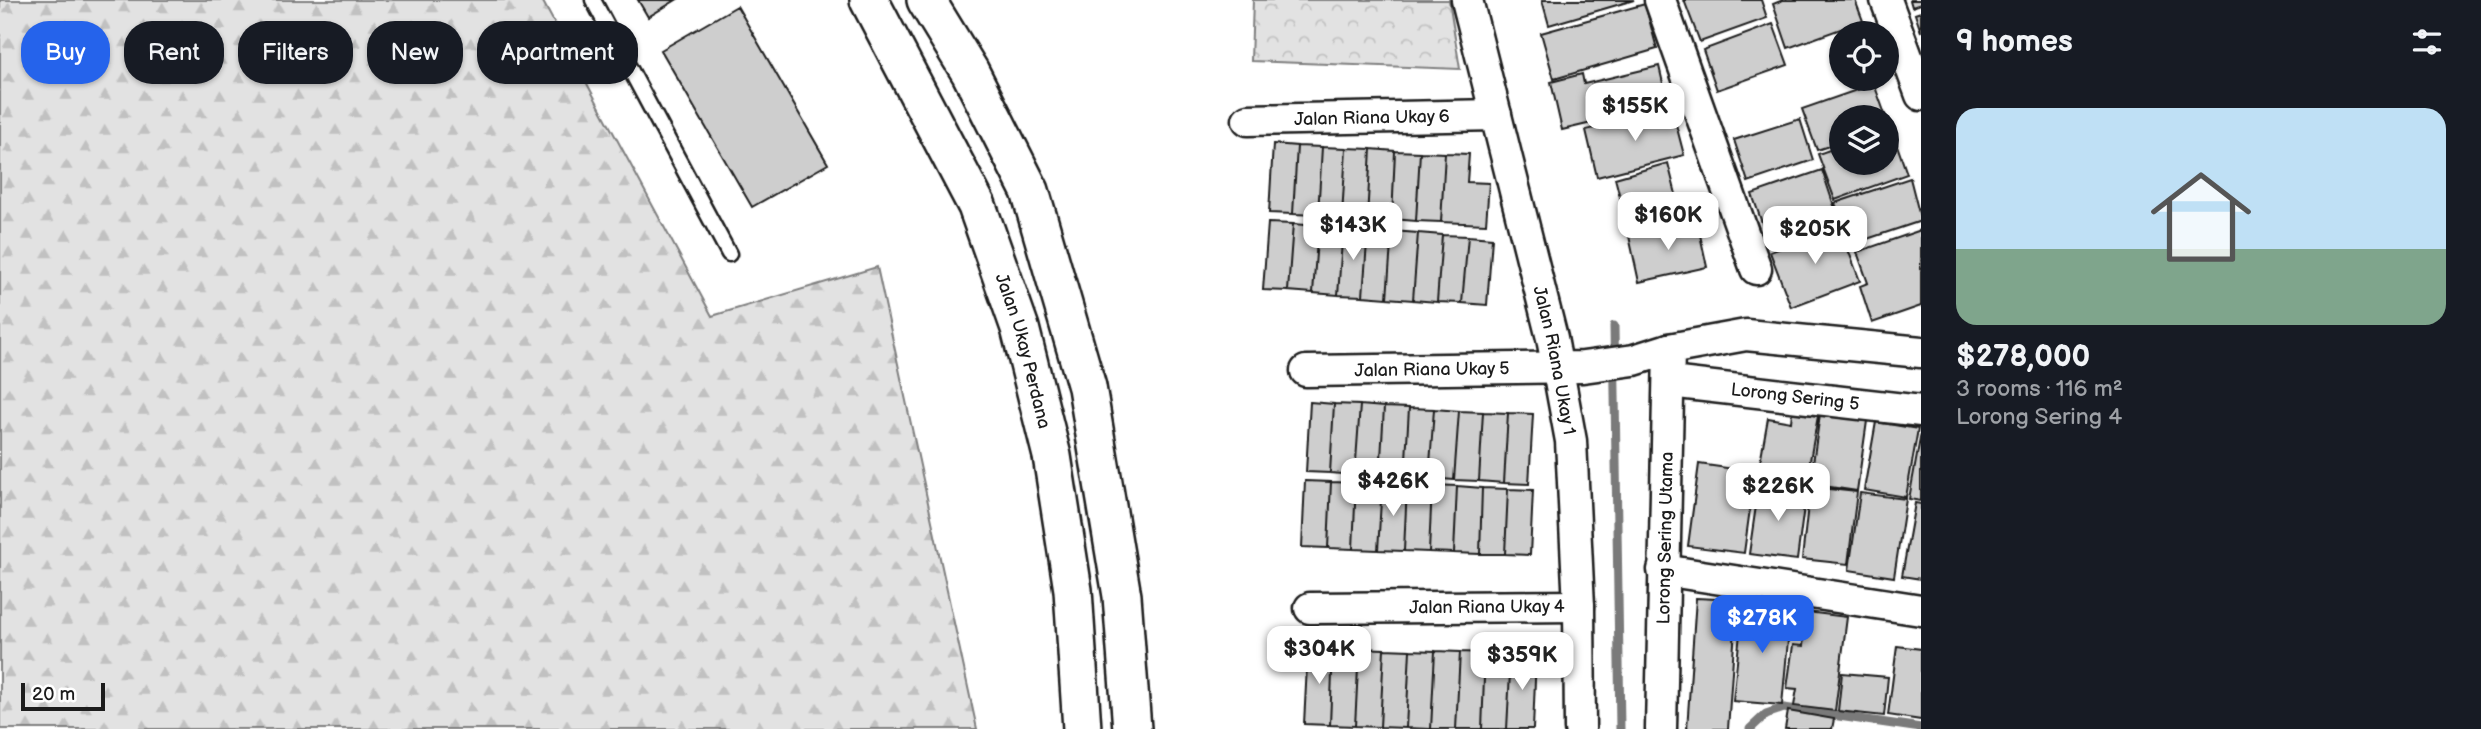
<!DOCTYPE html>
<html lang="en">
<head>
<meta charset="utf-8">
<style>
  body { margin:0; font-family:"Balsamiq Sans",sans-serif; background:#20242c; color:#f1f3f6; height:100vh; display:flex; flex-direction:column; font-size:26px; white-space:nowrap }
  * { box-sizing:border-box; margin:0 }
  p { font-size:23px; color:#9ea1a6 }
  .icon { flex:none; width:38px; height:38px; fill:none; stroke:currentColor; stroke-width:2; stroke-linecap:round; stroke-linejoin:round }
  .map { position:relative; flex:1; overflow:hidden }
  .panel { display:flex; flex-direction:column; background:#171b24; width:560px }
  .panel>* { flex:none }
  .banner { position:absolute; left:21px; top:21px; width:665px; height:63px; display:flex; gap:14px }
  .controls { position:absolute; left:1829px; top:21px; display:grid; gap:14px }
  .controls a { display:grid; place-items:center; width:70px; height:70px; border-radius:50%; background:#171b24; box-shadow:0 2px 5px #0004; font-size:35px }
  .scale { position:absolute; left:21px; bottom:18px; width:84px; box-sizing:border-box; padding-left:7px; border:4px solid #1c1c1c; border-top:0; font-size:19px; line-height:24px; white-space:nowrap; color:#1c1c1c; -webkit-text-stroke:5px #fff; paint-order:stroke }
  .price { position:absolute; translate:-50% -60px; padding:0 16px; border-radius:14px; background:#fff; color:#222; font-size:23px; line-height:46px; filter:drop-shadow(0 2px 4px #0008) }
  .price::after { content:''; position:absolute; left:50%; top:42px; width:21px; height:16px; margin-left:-10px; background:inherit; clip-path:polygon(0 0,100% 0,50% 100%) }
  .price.selected { background:#2563eb; color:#fff }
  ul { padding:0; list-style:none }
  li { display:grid; align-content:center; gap:14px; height:371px; padding:0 35px }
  li span { display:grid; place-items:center; height:217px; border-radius:21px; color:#555 }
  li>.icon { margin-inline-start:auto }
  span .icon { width:126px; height:126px; fill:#fffc; stroke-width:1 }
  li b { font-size:30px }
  h2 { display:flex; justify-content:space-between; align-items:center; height:84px; padding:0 35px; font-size:30px }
  .chip { padding:0 24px; border-radius:28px; background:#171b24; box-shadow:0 2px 5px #0004; font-size:24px; line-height:63px }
  .chip.selected { background:#2563eb; color:#fff }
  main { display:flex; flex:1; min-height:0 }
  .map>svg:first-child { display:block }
</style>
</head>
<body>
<main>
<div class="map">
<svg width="1921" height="729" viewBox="0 0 1921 729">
  <defs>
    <pattern id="forest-firs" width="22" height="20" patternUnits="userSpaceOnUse" patternTransform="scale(1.75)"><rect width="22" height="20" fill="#e2e2e2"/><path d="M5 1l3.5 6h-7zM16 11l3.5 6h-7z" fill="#c1c1c1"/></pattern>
    <pattern id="park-crowns" width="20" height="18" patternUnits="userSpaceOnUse" patternTransform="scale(1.75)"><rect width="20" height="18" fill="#e2e2e2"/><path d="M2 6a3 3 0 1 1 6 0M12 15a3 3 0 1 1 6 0" fill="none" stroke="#c1c1c1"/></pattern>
  </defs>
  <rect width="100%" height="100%" fill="#fff"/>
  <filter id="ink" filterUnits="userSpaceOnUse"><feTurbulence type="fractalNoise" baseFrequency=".0143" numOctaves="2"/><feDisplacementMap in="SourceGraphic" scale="14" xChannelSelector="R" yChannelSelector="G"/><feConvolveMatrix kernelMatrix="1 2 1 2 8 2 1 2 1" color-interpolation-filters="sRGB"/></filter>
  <g filter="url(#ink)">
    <path fill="url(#forest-firs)" stroke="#7f7f7f" stroke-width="2" d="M0,0h542l170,316 165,-49 100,462h-977z"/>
    <path fill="url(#park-crowns)" stroke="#7f7f7f" stroke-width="2" d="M1253,0h196l11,69 -209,-8z"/>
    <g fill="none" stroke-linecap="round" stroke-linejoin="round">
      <path stroke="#7a7a7a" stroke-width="9" d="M1614,326l6,403
        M1750,729l16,-15 18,-6 137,20"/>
    </g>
    <path fill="#cecece" stroke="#1c1c1c" stroke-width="2" d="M638,0h38l-28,17z
      M1542,0h92l-85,25z
      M1684,0h77l6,18 -67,24z
      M1783,0h72l8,21 -75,27 -15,-44z
      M1910,0h11v4l-9,3z
      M1645,4l12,45 -103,30 -13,-46z
      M737,6l91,158 -76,43 -91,-157z
      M1921,12v20l-6,-18z
      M1773,24l15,41 -71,25 -14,-40z
      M1659,66l9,39 -106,25 -11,-48 31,-8 2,10z
      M1874,84l12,33h-45v25l-24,8 -15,-41z
      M1672,109l12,46 -87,22 -11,-47z
      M1800,119l13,41 -65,22 -14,-42z
      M1891,128l16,46 -72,26 -17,-46 23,-8v17h45v-34z
      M1273,144l24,2 -4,68 -24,-1z
      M1297,146l25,1 -4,68 -25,-1z
      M1322,147l24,1 -4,69 -24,-2z
      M1346,148l25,1 -4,69 -25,-1z
      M1371,149l24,2 -3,68 -25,-1z
      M1395,151l25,1 -4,69 -24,-2z
      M1420,152l25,1 -4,69 -25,-1z
      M1445,153l24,1 -2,28 22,1 -3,41 -45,-2z
      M1668,163l11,43 -53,15 -11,-43z
      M1822,170l16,48 -69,25 -17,-49z
      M1910,178l11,43 -72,24 -14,-42z
      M1697,221l10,46 -68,15 -10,-46z
      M1268,223l25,1 -5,67 -25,-1z
      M1293,224l25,2 -5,67 -25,-2z
      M1318,226l25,2 -5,67 -25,-2z
      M1839,226l21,55 -69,26 -21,-55z
      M1343,228l25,1 -5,67 -25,-1z
      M1368,229l24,2 -5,67 -24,-2z
      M1921,230v76l-49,17 -12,-37 8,-3 -11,-31z
      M1392,231l26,2 -5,67 -26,-2z
      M1418,233l24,2 -5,67 -24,-2z
      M1442,235l26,1 -6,67 -25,-1z
      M1468,236l24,2 -5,67 -25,-2z
      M1310,402l24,2 -4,69 -24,-1z
      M1334,404l26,1 -5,70 -25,-2z
      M1360,405l24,2 -4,69 -25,-1z
      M1384,407l25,1 -4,69 -25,-1z
      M1821,407l47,7 -11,77 -47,-7z
      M1409,408l25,1 -5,69 -24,-1z
      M1434,409l25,2 -5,69 -25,-2z
      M1459,411l24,1 -4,69 -25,-1z
      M1483,412l25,1 -4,70 -25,-2z
      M1792,412l26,4 -13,72 -48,-9 11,-61 23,4z
      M1508,413l25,1 -4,70 -25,-1z
      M1876,422l42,7 -12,68 -42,-7z
      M1921,433v68l-12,-2z
      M1699,464l56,8 -11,81 -56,-7z
      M1305,481l26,1 -3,66 -26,-1z
      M1331,482l25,1 -3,66 -25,-1z
      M1356,483l26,1 -4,66 -25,-1z
      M1382,484l25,1 -3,66 -26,-1z
      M1407,485h25l-3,67 -25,-1z
      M1432,485l25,1 -3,67 -25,-1z
      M1759,485l47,6 -9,69 -48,-6z
      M1457,486l25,2 -2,66 -26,-1z
      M1810,487l47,5 -9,72 -46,-5z
      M1482,488l26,1 -3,65h-25z
      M1508,489l25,1 -3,65 -25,-1z
      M1860,493l46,6 -12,78 -45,-7z
      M1915,503l6,1v75l-19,-3z
      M1696,598l41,2 -9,129h-41z
      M1743,604l48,4 -9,97 -49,-4z
      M1807,612l40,5 -12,94 -41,-5 3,-17 -10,-1 6,-43 10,1z
      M1308,646l25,1 -3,78 -26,-1z
      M1897,646l24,3v71l-33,-5z
      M1333,647l26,1 -4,78 -25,-1z
      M1359,648l25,1 -4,78 -25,-1z
      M1384,649l26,1 -4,78 -26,-1z
      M1410,650l25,1 -4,78 -25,-1z
      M1435,651l25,1 -4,77h-25z
      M1460,652l25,1 -3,76h-26z
      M1485,653l26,1 -4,75h-25z
      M1511,654l25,1 -3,74h-26z
      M1842,673l46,4 -4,39 -46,-5z
      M1788,711l46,8 -2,10h-47z"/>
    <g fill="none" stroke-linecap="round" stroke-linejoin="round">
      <g stroke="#1c1c1c" stroke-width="19">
        <path id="service" d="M593,0l136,254"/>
      </g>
      <g stroke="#1c1c1c" stroke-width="35">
        <g id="minor">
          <path id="s1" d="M1467,0l85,338 19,103 8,165 1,123"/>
          <path d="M1660,0l96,269"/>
          <path d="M1886,0l35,95"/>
          <path id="s2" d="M1248,120l248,-5"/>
          <path id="s3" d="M1306,371l277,-4 51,-7 35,-11 77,-14 175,17"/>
          <path id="s4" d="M1670,382l251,29"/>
          <path d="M1663,570l258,40"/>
          <path id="s5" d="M1310,608l269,-2"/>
          <path id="s6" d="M1661,729l8,-380"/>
        </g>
      </g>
      <g stroke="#1c1c1c" stroke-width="42">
        <g id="tertiary">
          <path id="s7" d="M869,0l108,206 43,122 32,128 21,134 9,139"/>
          <path d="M926,0l44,72 60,119 57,196 35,209 10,133"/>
        </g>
      </g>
      <use href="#service" stroke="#fff" stroke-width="14"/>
      <use href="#minor" stroke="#fff" stroke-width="30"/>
      <use href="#tertiary" stroke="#fff" stroke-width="37"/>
    </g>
  </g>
  <g text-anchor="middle" stroke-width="5" stroke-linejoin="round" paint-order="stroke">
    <g font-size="18" fill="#1c1c1c" stroke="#fff">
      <text dy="6" stroke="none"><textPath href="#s2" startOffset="124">Jalan Riana Ukay 6</textPath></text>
      <text dy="6" stroke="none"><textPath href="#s7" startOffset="385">Jalan Ukay Perdana</textPath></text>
      <text dy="6" stroke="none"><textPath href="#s1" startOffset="371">Jalan Riana Ukay 1</textPath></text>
      <text dy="6" stroke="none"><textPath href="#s3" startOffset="126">Jalan Riana Ukay 5</textPath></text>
      <text dy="6" stroke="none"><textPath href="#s4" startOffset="126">Lorong Sering 5</textPath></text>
      <text dy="6" stroke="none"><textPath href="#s6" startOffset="191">Lorong Sering Utama</textPath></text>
      <text dy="6" stroke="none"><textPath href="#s5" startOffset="177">Jalan Riana Ukay 4</textPath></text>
    </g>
  </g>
</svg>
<div class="controls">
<a><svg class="icon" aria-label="locate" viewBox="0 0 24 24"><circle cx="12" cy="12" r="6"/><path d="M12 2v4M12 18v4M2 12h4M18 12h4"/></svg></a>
<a><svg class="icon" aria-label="layers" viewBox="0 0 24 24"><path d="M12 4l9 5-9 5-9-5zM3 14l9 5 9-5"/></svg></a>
</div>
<div class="scale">20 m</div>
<b class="price" style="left:1635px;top:143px">$155K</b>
<b class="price" style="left:1668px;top:252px">$160K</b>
<b class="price" style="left:1353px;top:262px">$143K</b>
<b class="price" style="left:1815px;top:266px">$205K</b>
<b class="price" style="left:1393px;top:518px">$426K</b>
<b class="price" style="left:1778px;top:523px">$226K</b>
<b class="price selected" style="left:1762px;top:655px">$278K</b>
<b class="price" style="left:1319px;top:686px">$304K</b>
<b class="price" style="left:1522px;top:692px">$359K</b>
<div class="banner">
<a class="chip selected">Buy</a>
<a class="chip">Rent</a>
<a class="chip">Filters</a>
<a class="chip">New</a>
<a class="chip">Apartment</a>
</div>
</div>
<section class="panel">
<h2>9 homes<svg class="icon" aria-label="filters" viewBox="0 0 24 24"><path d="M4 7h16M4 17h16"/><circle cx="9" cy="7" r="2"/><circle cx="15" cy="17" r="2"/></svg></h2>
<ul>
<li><span style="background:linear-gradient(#bfe0f5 65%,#7fa58c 0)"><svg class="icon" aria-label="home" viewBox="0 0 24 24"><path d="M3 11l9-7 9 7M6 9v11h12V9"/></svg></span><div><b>$278,000</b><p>3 rooms · 116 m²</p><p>Lorong Sering 4</p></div></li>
</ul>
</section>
</main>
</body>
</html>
